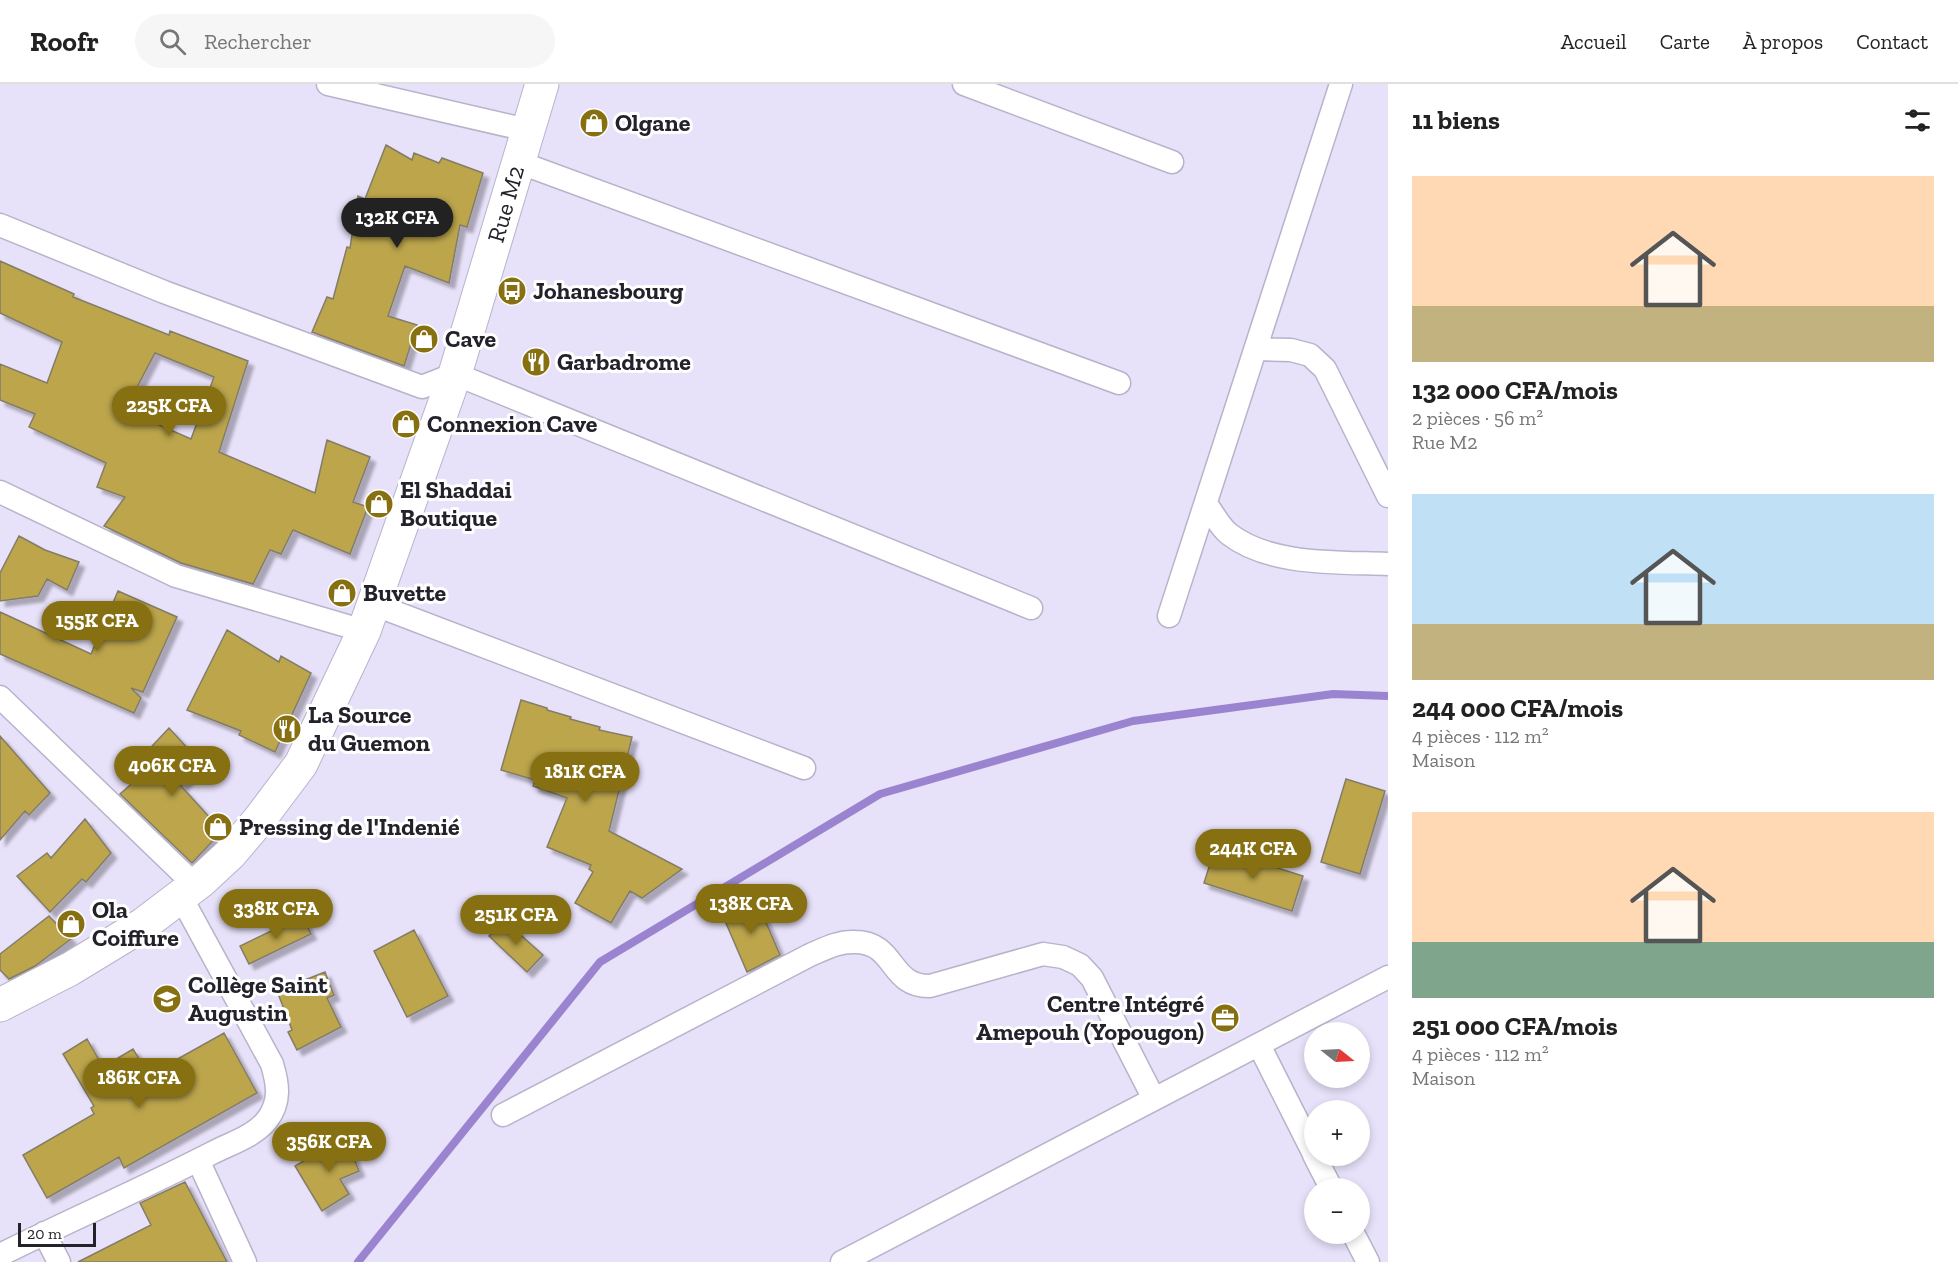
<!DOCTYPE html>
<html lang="fr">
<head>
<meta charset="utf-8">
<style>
  body { margin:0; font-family:"Zilla Slab",serif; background:#f6f6f6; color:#222; height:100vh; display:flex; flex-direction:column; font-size:22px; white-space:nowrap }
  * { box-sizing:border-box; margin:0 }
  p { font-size:20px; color:#767676 }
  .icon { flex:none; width:33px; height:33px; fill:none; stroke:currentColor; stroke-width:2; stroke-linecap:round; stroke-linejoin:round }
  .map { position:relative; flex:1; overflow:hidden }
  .details { display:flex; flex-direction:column; background:#fff; width:570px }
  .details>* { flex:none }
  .needle { width:39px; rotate:108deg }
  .buttons { position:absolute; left:1304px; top:938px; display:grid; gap:12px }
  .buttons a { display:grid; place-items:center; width:66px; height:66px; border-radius:50%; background:#fff; box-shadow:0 3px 9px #0003; font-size:30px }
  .scale { position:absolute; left:18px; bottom:15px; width:78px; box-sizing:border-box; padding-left:6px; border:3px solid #23212a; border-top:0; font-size:16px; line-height:21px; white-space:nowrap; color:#23212a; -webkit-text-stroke:4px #fff; paint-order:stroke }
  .price { position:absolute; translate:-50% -51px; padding:0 14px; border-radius:21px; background:#867011; color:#fff; font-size:20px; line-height:39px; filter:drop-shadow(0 2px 3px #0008) }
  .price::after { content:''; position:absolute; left:50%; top:36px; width:18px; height:14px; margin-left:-9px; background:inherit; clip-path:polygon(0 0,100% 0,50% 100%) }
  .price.current { background:#222; color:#fff }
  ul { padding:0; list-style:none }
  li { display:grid; align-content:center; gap:12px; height:318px; padding:0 24px }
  li span { display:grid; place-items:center; height:186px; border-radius:0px; color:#555 }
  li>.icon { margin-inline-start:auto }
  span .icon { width:108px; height:108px; fill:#fffc; stroke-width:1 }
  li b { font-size:26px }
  h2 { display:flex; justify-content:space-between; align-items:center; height:72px; padding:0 24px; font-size:26px }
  header { display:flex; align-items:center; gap:36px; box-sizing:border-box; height:84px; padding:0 30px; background:#fff; border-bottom:2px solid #e0e0e0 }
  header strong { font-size:28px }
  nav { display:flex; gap:33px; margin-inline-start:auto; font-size:21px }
  .search { width:420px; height:54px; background:#f6f6f6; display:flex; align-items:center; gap:15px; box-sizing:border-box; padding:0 21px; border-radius:33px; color:#767676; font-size:22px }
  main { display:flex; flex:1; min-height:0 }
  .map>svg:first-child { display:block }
</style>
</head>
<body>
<header>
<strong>Roofr</strong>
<div class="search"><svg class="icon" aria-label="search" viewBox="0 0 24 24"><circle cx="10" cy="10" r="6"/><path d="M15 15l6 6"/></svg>Rechercher</div>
<nav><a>Accueil</a><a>Carte</a><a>À propos</a><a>Contact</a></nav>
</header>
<main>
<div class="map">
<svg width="1388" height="1178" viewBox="0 0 1388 1178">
  <defs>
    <filter id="shadow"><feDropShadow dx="5.5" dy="5.5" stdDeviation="1.5" flood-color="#0004"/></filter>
  </defs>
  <rect width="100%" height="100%" fill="#e7e1f9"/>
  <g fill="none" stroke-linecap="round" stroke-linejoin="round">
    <path stroke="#9b84cf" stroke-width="8" d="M358,1178l242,-300 280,-168 253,-73 200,-27 55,2"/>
  </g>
  <path fill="#bca54c" stroke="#837d67" stroke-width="1.5" fill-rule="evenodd" filter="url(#shadow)" d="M386,61l26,15 2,-7 25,10 3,-5 41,15 -16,54 -7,-2 -11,58 -44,-17 -17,50 29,9 -13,41 -92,-34 15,-35 6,2 14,-52 3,1 8,-52 7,3z
    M0,177l74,33 -1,3 96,38 1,-4 78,30 -29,91 96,41 12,-53 43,17 -17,45 15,5 -18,47 -57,-24 -12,24 -11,-4 -17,34 -72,-21 -77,-37 21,-29 -28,-10 9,-24 -77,-36 6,-13 -35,-14v-36l47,19 15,-41 -62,-29zM155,269l59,24 -23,62 -66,-29z
    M19,452l26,14 34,12 -12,28 -20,-11 -9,17 -38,5v-28z
    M118,507l59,26 -34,75 -12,-4 10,10 -7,15 -134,-59v-42l91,42z
    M227,546l52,32 2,-6 30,17 -36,79 -36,-17 2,-4 -54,-21z
    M521,616l26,8v2l24,7 -1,2 30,8 -1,3 33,7 -23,94 73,38 -40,29 -12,-7 -19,32 -36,-20 18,-31 -4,-3 2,-4 -44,-18 20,-49 -34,-12 2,-6 -34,-10z
    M169,644l33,36 -21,22 41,45 -30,32 -72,-69 27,-24 -9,-9z
    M0,652l50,57 -21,22 -4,-4 -25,29z
    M1346,695l39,12 -25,83 -39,-12z
    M85,735l26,34 -25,29 -4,-3 -32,33 -33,-36 30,-23 4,5z
    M1215,764l88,28 -11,35 -88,-28z
    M756,815l24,56 -33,17 -25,-58z
    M49,832l22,23 -36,27 -26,13 -9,-9v-16z
    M302,832l9,18 -62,30 -9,-18z
    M504,836l39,35 -16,17 -38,-36z
    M414,846l34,66 -41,21 -33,-66z
    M325,888l9,23 -7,3 14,29 -44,23 -9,-18 4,-2 -15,-39z
    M224,949l33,60 -133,75 -5,-11 -72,41 -24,-43 71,-41 -3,-6 3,-2 -31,-52 24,-15 16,28 30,-18 16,26z
    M345,1052l14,35 -19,8 9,15 -27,17 -27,-45z
    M185,1098l42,80h-149l73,-37 -11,-22z"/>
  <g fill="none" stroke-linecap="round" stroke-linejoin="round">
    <g stroke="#b8b3ca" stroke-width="25">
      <path id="street" d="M328,0l199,46
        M964,0l208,78
        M518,78l601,221
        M0,141l164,67 258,95 33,-13 576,234
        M1257,265l34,1 19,5 15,14 63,127
        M0,408l176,84 188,55
        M1206,420c7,9 14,23 23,30 41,32 110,28 159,30
        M373,520l431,164
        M1169,532l172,-532
        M0,613l195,188
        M1259,961l55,109
        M503,1031l307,-160c14,-6 29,-14 45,-13 41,0 34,45 75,44l113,-32 20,3 17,8 12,13 62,121
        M1314,1071l17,33
        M198,1076l47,102
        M44,1149l15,29
        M1353,1149l15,29
        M0,1171c70,-35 142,-66 212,-102 17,-9 43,-17 55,-33 14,-18 11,-36 5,-56l-91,-167
        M842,1178l546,-285"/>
    </g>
    <g stroke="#b8b3ca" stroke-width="35">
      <path id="secondary" d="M0,921l70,-36 74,-45 58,-44 28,-26 29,-34 42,-56 63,-133 91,-257 87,-290"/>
    </g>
    <use href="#street" stroke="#fff" stroke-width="22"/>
    <use href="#secondary" stroke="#fff" stroke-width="33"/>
  </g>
  <defs>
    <g id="shop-disc" transform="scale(1.5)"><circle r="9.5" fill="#867011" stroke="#fff"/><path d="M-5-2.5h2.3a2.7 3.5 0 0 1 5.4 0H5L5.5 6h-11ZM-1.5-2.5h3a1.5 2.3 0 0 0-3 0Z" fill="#fff"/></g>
    <g id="bus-disc" transform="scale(1.5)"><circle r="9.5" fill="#867011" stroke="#fff"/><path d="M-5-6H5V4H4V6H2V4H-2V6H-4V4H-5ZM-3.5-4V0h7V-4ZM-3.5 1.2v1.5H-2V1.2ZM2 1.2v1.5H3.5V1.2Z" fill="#fff"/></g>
    <g id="restaurant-disc" transform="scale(1.5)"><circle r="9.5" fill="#867011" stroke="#fff"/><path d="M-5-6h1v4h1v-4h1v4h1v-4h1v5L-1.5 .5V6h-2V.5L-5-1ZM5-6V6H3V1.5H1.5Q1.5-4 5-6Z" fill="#fff"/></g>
    <g id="school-disc" transform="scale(1.5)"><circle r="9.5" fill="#867011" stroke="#fff"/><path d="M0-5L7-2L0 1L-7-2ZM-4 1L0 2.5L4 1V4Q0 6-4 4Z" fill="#fff"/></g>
    <g id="office-disc" transform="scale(1.5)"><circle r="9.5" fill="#867011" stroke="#fff"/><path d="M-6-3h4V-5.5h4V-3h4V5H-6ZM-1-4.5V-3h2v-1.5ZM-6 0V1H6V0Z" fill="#fff"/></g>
  </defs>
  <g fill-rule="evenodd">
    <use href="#shop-disc" x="594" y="39"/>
    <use href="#bus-disc" x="512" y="207"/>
    <use href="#shop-disc" x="424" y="255"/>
    <use href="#restaurant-disc" x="536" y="278"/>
    <use href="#shop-disc" x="406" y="340"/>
    <use href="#shop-disc" x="379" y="420"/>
    <use href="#shop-disc" x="342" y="509"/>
    <use href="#restaurant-disc" x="287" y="645"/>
    <use href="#shop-disc" x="218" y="743"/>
    <use href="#shop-disc" x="71" y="840"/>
    <use href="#school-disc" x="167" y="915"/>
    <use href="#office-disc" x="1225" y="934"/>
  </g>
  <g text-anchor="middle" stroke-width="6" stroke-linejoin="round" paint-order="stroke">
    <g font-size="24" font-weight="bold" fill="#23212a" stroke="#fff" text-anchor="start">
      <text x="615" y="47">Olgane</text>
      <text x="533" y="215">Johanesbourg</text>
      <text x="445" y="263">Cave</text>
      <text x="557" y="286">Garbadrome</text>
      <text x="427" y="348">Connexion Cave</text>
      <text x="400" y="414">El Shaddai<tspan x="400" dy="28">Boutique</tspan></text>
      <text x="363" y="517">Buvette</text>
      <text x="308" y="639">La Source<tspan x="308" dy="28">du Guemon</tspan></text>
      <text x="239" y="751">Pressing de l'Indenié</text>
      <text x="92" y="834">Ola<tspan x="92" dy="28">Coiffure</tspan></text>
      <text x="188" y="909">Collège Saint<tspan x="188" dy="28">Augustin</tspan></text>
      <text x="1204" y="928" text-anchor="end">Centre Intégré<tspan x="1204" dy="28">Amepouh (Yopougon)</tspan></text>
    </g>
    <g font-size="24" fill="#23212a" stroke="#fff">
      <text transform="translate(506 120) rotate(-74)" y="8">Rue M2</text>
    </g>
  </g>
</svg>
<div class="buttons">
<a><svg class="needle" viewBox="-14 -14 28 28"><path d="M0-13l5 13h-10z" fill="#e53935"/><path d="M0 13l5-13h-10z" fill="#767676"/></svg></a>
<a>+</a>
<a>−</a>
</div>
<div class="scale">20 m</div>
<b class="price current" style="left:397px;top:165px">132K CFA</b>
<b class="price" style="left:169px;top:353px">225K CFA</b>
<b class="price" style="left:97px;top:568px">155K CFA</b>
<b class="price" style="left:172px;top:713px">406K CFA</b>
<b class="price" style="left:585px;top:719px">181K CFA</b>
<b class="price" style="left:1253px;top:796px">244K CFA</b>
<b class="price" style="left:751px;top:851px">138K CFA</b>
<b class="price" style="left:276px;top:856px">338K CFA</b>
<b class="price" style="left:516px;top:862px">251K CFA</b>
<b class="price" style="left:139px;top:1025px">186K CFA</b>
<b class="price" style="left:329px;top:1089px">356K CFA</b>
</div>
<section class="details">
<h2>11 biens<svg class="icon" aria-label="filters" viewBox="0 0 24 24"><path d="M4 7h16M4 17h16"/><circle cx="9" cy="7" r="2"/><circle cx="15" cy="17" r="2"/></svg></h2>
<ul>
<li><span style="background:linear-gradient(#ffd9b3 70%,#c2b280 0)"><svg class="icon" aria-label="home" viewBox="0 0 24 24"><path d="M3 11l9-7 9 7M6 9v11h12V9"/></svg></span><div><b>132 000 CFA/mois</b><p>2 pièces · 56 m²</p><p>Rue M2</p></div></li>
<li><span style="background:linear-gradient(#bfe0f5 70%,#c2b280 0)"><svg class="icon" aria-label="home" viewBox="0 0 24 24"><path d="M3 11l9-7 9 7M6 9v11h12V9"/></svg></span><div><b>244 000 CFA/mois</b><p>4 pièces · 112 m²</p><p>Maison</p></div></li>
<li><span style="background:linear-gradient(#ffd9b3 70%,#7fa58c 0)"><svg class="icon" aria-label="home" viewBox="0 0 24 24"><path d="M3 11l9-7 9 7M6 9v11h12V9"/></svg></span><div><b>251 000 CFA/mois</b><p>4 pièces · 112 m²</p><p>Maison</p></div></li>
</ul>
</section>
</main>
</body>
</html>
